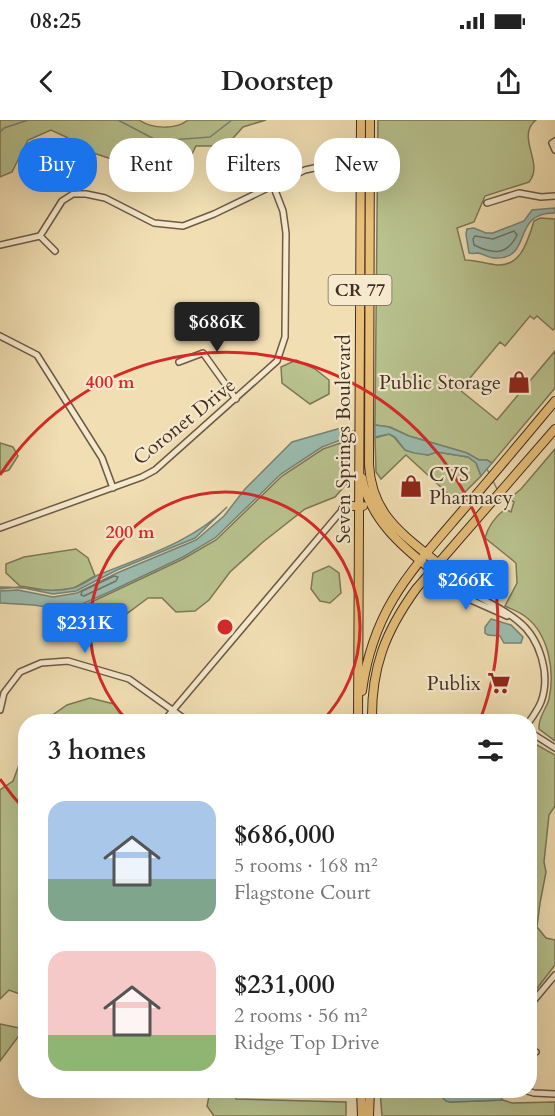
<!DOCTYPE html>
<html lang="en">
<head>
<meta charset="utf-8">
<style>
  body { margin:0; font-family:Cardo,serif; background:#f2f2f2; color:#222; height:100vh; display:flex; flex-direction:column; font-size:22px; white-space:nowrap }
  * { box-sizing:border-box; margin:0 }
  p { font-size:20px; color:#767676 }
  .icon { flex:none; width:33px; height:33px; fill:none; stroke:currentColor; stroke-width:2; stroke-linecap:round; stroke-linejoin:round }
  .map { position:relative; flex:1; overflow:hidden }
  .drawer { position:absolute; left:18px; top:594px; width:519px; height:384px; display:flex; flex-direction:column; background:#fff; border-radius:24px; box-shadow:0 6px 24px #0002 }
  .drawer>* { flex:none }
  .hud { position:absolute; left:18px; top:18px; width:519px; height:54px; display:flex; gap:12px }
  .price { position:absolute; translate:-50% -51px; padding:0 14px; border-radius:6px; background:#1a73e8; color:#fff; font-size:20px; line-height:39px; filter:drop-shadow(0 2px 3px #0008) }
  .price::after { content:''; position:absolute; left:50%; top:36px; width:18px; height:14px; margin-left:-9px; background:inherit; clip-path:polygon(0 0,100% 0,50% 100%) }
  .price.active { background:#222; color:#fff }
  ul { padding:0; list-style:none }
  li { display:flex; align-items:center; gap:18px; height:150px; padding:0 30px }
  li span { display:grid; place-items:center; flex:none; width:168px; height:120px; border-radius:18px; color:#555 }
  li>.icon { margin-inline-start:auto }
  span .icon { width:72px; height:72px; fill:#fffc; stroke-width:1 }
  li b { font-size:26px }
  h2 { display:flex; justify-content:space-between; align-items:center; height:72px; padding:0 30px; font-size:26px }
  .tag { padding:0 21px; border-radius:24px; background:#fff; box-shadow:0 6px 24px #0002; font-size:21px; line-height:54px }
  .tag.active { background:#1a73e8; color:#fff }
  .status { display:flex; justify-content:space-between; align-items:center; height:42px; padding:0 30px; background:#fff; direction:ltr }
  .status svg { height:16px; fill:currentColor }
  header { display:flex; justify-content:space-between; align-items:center; height:78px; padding:0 30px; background:#fff; font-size:27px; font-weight:700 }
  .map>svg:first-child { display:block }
</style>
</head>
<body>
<div class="status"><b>08:25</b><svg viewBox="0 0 49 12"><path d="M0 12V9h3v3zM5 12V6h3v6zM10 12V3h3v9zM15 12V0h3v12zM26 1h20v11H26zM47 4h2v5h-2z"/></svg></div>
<header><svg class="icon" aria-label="back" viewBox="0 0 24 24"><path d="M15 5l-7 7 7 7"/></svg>Doorstep<svg class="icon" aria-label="share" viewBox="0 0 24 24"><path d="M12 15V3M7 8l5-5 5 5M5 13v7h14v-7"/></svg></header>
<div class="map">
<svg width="555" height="996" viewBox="0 0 555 996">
  <rect width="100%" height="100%" fill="#f1dfb3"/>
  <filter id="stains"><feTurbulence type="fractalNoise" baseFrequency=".00333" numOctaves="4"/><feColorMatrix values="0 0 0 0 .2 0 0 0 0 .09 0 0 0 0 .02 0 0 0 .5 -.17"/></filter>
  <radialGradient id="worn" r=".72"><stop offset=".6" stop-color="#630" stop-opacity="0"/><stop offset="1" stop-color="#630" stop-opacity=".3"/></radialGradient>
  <path fill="#b8c28e" stroke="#7d7858" stroke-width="1.5" d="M0,0h139c13,9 37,10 49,0h78l-23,7 -17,19h-30l-5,10v11l-19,-4 -14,-7 -40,5 -28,-9 -24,-15 -15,-7 -23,10 -16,32 -12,5z
    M378,0h158c-21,17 9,43 -7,62l-44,14 -11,26 -17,6 8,32c12,0 21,4 33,5 24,1 30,-26 36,-44l6,-3 15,1v109l-2,2 -16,-14 -3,3 -4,-3 -25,30 -5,-4 -40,48 37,30 58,-69v37l-63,75 -5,-3h-8l-12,-7 -58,-17 -19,-9 -15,-2z
    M296,240l19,9 14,11v14l-19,10 -28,-21 -1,-16z
    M389,314l5,3 11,13 23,5 9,-3 31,5 8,6 5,13 -25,25 -50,-46 -25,24 -5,-7 -1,-34z
    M349,320v41l-14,16 -30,12 -42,33 -33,30 -21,28 -14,11 -19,1 -14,-14h-14l-35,26 -21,10 -27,-7 -16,-17 9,1 25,-5 100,-47 33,-19 66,-64 41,-27z
    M0,323l13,4 5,9 -9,14 -9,3z
    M555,329v292l-16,-12c-1,-12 7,-19 10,-30 6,-28 0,-64 -23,-82 -6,-5 -15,-8 -21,-11l12,-23 -1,-20 -31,-25c3,-12 10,-21 20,-29l6,3 3,-10 -5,-3 12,-10z
    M76,429l12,9 7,18 -21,12 -23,3 -31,-5 -14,-13v-9l18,-7z
    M329,446l10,7 2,20 -11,10 -10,-2 -9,-12 2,-16z
    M90,578l24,6 9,14 -5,4 -74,-1 23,-16z
    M530,621l25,14v51l-6,9 -5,47 2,10 -6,31 -3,24 9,11 9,2v25l-20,26 -5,-6z
    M25,629v247l-16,-6 -9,9v-209l13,-9z
    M0,904l24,5 -24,32z
    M210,971h27l-1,8 110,3v14h-132l-7,-10z
    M380,971h64l-1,7 7,4 53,-2 9,3 43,-1v14h-173z"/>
  <path fill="#9bbcaf" stroke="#778376" stroke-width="1.5" d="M555,88v5c-44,-1 -22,45 -58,45 -7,1 -13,-4 -19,-5 -3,0 -6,1 -9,0l-3,-19 1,-5 7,-1 12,5h7l31,-12 8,-11z
    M375,305l14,2 20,9 58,17 12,7h8l5,3 -11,13 -5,-13 -8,-6 -31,-5 -9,3 -14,-2 -9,-3 -10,-13 -6,-3 -14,3z
    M348,306l1,11 -27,10 -41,27 -66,64 -32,19 -76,36 -25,11 -24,5 -24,-4 -34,-2v-12l18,-1 35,7 24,-4 40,-20 79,-33 28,-24 21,-27 47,-47z
    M227,387l-32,31 -78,32 -41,21 -23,3 -34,-7 -19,2v-2c24,-1 50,7 73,1 9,-2 17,-9 25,-13 44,-18 95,-33 129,-68z
    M491,499l20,6 12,12 -2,6h-17l-4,-7 -12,-1 -3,-2v-6z
    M494,971l9,9 -53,2 -4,-1 -3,-3 1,-7z"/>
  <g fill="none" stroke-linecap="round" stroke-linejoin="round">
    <path stroke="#6e7468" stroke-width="1.5" d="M514,111l3,4c-10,21 -25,19 -43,10l-1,-6 2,-3 18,3z
      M114,456l4,1 -2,4 -32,15 -3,-1 1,-4z"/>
    <path stroke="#778376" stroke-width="1.5" d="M118,0l40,21 52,-4 22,-17
      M0,12l4,-4 24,-8
      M348,311h8
      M487,349l2,4
      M493,361l4,8
      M502,377l2,4"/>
    <g stroke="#6e5a46" stroke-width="8">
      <path id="minor" d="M555,21l-3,2 3,7
        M487,83l32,-10 22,4 14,-1
        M40,116l15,15
        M0,125l40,-9 22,-35 11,-7h13l19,4 49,25 29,3 31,-12 91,-44 18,-4 39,1
        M0,216l37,19 65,103 11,30
        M179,242l24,-9 33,46
        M0,408l142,-51 13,-7 122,-109 8,-24 1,-104 -3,-22 -10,-26
        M439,444c10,9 20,20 32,28 15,10 33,17 47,29 22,17 33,54 23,81 -3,7 -7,13 -12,20
        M433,451l29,25 45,20
        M0,590l4,-17 16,-21 21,-9 27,-2 61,18 60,43
        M163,602l180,-213
        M530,612l25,16
        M530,885l25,-30
        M530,930l6,2
        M524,970l10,3 21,1"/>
    </g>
    <g stroke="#422d21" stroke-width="10">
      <path id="primary" d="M370,0l-1,345c3,51 35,70 70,99
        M362,358c8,41 39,68 71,93
        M343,389l6,-3h14
        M362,571c11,-82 49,-120 101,-181 31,-36 61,-72 92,-109
        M358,602l3,-602
        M372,602c-1,-54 13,-90 44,-133l139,-160
        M361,970l1,26
        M369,996l1,-26"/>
    </g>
    <use href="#minor" stroke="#f6eace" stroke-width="5"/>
    <use href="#primary" stroke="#e8c07a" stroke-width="8"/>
  </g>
  <g fill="none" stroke="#d62828" stroke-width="3">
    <path d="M128 601A135 135 0 1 1 322 601"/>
    <path d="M25 690A271 271 0 0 1 0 659M0 355A271 271 0 0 1 480 600"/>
  </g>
  <defs>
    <g id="shop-bare" transform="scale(1.8)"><path d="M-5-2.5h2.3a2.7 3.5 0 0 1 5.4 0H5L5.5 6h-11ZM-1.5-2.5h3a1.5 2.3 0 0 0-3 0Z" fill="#8f2418" stroke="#f6eace" stroke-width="2.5" paint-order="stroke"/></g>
    <g id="supermarket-bare" transform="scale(1.8)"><path d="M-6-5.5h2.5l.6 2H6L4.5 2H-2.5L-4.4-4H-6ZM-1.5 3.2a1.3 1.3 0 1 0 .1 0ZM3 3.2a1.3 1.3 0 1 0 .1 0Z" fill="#8f2418" stroke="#f6eace" stroke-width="2.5" paint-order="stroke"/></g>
  </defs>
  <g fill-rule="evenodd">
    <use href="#shop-bare" x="519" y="262"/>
    <use href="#shop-bare" x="411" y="366"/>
    <use href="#supermarket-bare" x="499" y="563"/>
  </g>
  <g text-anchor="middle" stroke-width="4.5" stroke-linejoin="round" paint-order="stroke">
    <rect fill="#f6eace" stroke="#786655" stroke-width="1.5" x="328.5" y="155" width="63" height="30" rx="4.5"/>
    <g font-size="18" font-weight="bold" fill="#422d21">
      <text x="360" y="176">CR 77</text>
    </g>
    <g font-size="20" fill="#422d21" stroke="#f6eace" text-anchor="end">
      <text x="501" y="269">Public Storage</text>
      <text x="429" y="361" text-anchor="start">CVS<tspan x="429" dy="23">Pharmacy</tspan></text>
      <text x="481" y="570">Publix</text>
    </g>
    <g font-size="20" fill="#422d21" stroke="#f6eace">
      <text transform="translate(184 301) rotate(-39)" y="7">Coronet Drive</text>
      <text transform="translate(343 319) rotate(-90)" y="7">Seven Springs Boulevard</text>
    </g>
  </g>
  <circle cx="225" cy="507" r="9" fill="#d62828" stroke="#f6eace" stroke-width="3"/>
  <g font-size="18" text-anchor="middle" font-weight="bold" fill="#d62828" stroke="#f6eace" stroke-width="4.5" stroke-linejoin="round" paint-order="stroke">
    <text x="110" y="268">400 m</text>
    <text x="130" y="418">200 m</text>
  </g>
  <rect width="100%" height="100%" filter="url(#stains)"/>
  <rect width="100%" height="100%" fill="url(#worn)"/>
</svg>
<b class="price active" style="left:217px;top:233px">$686K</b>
<b class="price" style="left:466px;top:491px">$266K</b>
<b class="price" style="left:85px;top:534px">$231K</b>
<div class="hud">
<a class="tag active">Buy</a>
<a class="tag">Rent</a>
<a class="tag">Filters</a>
<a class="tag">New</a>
</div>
<section class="drawer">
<h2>3 homes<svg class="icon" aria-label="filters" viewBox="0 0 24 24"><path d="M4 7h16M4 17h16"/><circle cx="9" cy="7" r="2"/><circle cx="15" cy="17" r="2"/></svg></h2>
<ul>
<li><span style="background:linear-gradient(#a9c7e8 65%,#7fa58c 0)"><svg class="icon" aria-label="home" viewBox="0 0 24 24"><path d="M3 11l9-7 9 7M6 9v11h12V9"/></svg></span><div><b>$686,000</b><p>5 rooms · 168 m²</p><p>Flagstone Court</p></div></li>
<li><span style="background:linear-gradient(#f6c9c9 70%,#8fb573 0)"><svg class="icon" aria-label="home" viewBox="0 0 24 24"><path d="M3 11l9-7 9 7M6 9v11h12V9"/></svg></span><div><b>$231,000</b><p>2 rooms · 56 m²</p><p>Ridge Top Drive</p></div></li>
</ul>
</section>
</div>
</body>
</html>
